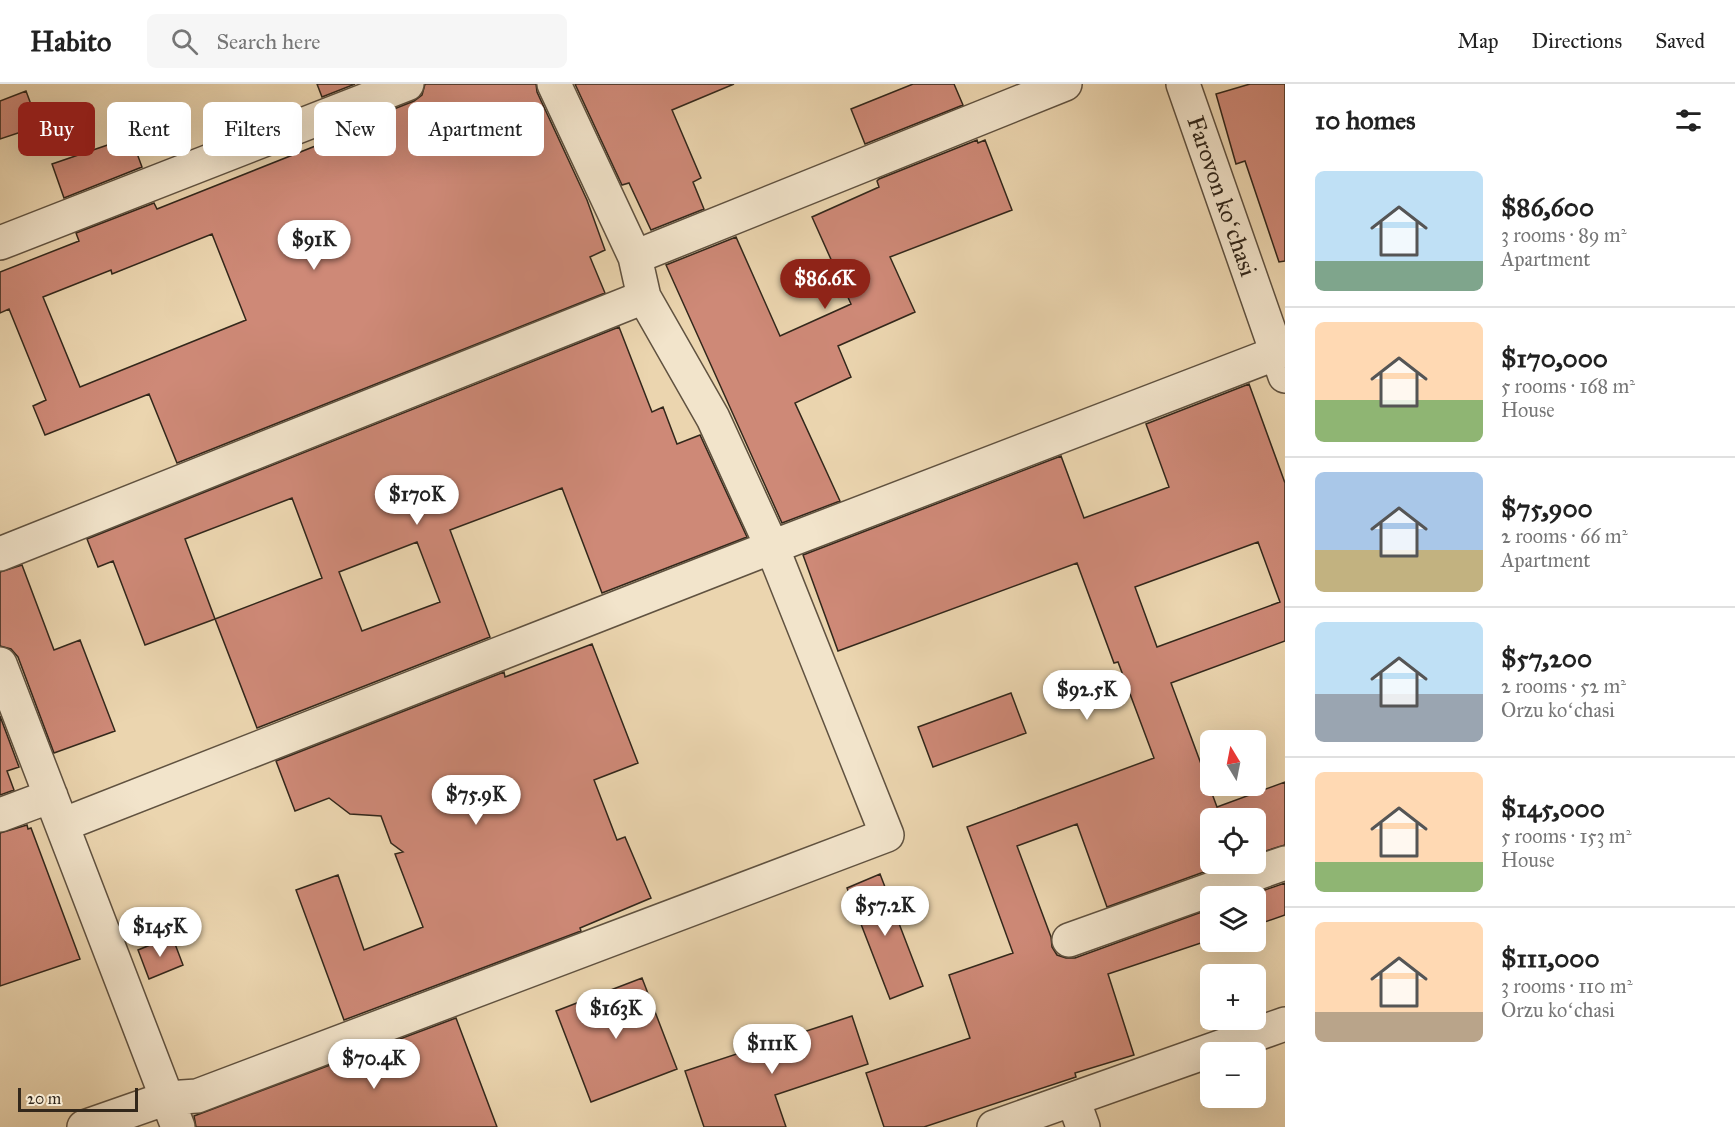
<!DOCTYPE html>
<html lang="en">
<head>
<meta charset="utf-8">
<style>
  body { margin:0; font-family:"IM FELL Great Primer",serif; background:#f6f6f6; color:#222; height:100vh; display:flex; flex-direction:column; font-size:22px; white-space:nowrap }
  * { box-sizing:border-box; margin:0 }
  p { font-size:20px; color:#767676 }
  .icon { flex:none; width:33px; height:33px; fill:none; stroke:currentColor; stroke-width:2; stroke-linecap:round; stroke-linejoin:round }
  .map { position:relative; flex:1; overflow:hidden }
  .panel { display:flex; flex-direction:column; background:#fff; width:450px }
  .panel>* { flex:none }
  .banner { position:absolute; left:18px; top:18px; width:570px; height:54px; display:flex; gap:12px }
  .needle { width:39px; rotate:350deg }
  .buttons { position:absolute; left:1200px; top:646px; display:grid; gap:12px }
  .buttons a { display:grid; place-items:center; width:66px; height:66px; border-radius:9px; background:#fff; box-shadow:0 6px 24px #0002; font-size:30px }
  .scale { position:absolute; left:18px; bottom:15px; width:120px; box-sizing:border-box; padding-left:6px; border:3px solid #32271b; border-top:0; font-size:16px; line-height:21px; white-space:nowrap; color:#32271b; -webkit-text-stroke:4px #f2e4cb; paint-order:stroke }
  .price { position:absolute; translate:-50% -51px; padding:0 14px; border-radius:21px; background:#fff; color:#222; font-size:20px; line-height:39px; filter:drop-shadow(0 2px 3px #0008) }
  .price::after { content:''; position:absolute; left:50%; top:36px; width:18px; height:14px; margin-left:-9px; background:inherit; clip-path:polygon(0 0,100% 0,50% 100%) }
  .price.current { background:#8f2418; color:#fff }
  ul { padding:0; list-style:none }
  li { display:flex; align-items:center; gap:18px; height:150px; padding:0 30px }
  li+li { border-top:2px solid #e0e0e0 }
  li span { display:grid; place-items:center; flex:none; width:168px; height:120px; border-radius:9px; color:#555 }
  li>.icon { margin-inline-start:auto }
  span .icon { width:72px; height:72px; fill:#fffc; stroke-width:1 }
  li b { font-size:26px }
  h2 { display:flex; justify-content:space-between; align-items:center; height:72px; padding:0 30px; font-size:26px }
  .pill { padding:0 21px; border-radius:9px; background:#fff; box-shadow:0 6px 24px #0002; font-size:21px; line-height:54px }
  .pill.current { background:#8f2418; color:#fff }
  header { display:flex; align-items:center; gap:36px; box-sizing:border-box; height:84px; padding:0 30px; background:#fff; border-bottom:2px solid #e0e0e0 }
  header strong { font-size:28px }
  nav { display:flex; gap:33px; margin-inline-start:auto; font-size:21px }
  .search { width:420px; height:54px; background:#f6f6f6; display:flex; align-items:center; gap:15px; box-sizing:border-box; padding:0 21px; border-radius:9px; color:#767676; font-size:22px }
  main { display:flex; flex:1; min-height:0 }
  .map>svg:first-child { display:block }
</style>
</head>
<body>
<header>
<strong>Habito</strong>
<div class="search"><svg class="icon" aria-label="search" viewBox="0 0 24 24"><circle cx="10" cy="10" r="6"/><path d="M15 15l6 6"/></svg>Search here</div>
<nav><a>Map</a><a>Directions</a><a>Saved</a></nav>
</header>
<main>
<div class="map">
<svg width="1285" height="1043" viewBox="0 0 1285 1043">
  <rect width="100%" height="100%" fill="#ebd5af"/>
  <filter id="stains"><feTurbulence type="fractalNoise" baseFrequency=".00333" numOctaves="4"/><feColorMatrix values="0 0 0 0 .2 0 0 0 0 .09 0 0 0 0 .02 0 0 0 .5 -.17"/></filter>
  <radialGradient id="worn" r=".72"><stop offset=".6" stop-color="#630" stop-opacity="0"/><stop offset="1" stop-color="#630" stop-opacity=".3"/></radialGradient>
  <path fill="#ce8977" stroke="#32271b" stroke-width="1.5" fill-rule="evenodd" d="M317,0h38l-33,13z
    M425,0h111l1,8 50,108 18,50 -15,7 15,36 -428,170 -28,-69 -104,41 -12,-29 13,-6 -37,-91 -9,4v-41l79,-31 -3,-8 78,-30 3,6 181,-72 -2,-5 78,-31 8,-6zM212,150l34,86 -166,67 -37,-90 68,-27 1,4z
    M575,0h159l-62,26 29,68 -8,4 11,27 -53,21 -22,-47 -7,2z
    M913,0h41l9,21 -98,39 -14,-35z
    M1250,0h35v177l-6,1 -34,-101 -9,3 -20,-70z
    M26,7l13,35 -39,13v-38z
    M131,53l11,30 -78,31 -12,-34z
    M977,56l1,3 7,-3 27,70 -122,47 25,55 -77,34 13,31 -56,26 45,98 -58,22 -116,-258 70,-28 44,99 71,-32 -39,-87 67,-30 -2,-6 2,-2z
    M619,243l33,85 11,-5 14,37 23,-9 47,102 -145,56 -40,-105 -112,42 40,107 -233,91 -42,-109 -70,26 -32,-84 -15,6 -11,-28zM292,414l30,80 -107,41 -30,-80zM417,458l23,60 -78,29 -23,-59z
    M1249,300l36,99v158l-114,42 46,124 68,-25v63l-29,9v-35h-46v45h16l-119,43 -30,-83 -60,22 34,91 1,10 5,8 9,3h9l135,-49v31l-102,34 26,81 -59,18 1,4 -152,50h-40l-18,-54 104,-35 -21,-63 64,-22 -46,-126 187,-69 -36,-96 -4,1 -37,-100 -239,88 -35,-96 258,-99 23,62 85,-31 -23,-63zM1258,458l22,60 -123,45 -22,-60z
    M22,481l32,85 26,-10 35,91 -61,22 -36,-96 -7,-8 -11,-3v-74z
    M592,560l46,119 -44,17 23,60 8,-3 26,61 -71,30 1,3 -237,89 -48,-130 42,-15 26,75 59,-23 -28,-73 8,-2 -12,-9 -10,-27 -31,-2 -21,-16 -34,13 -19,-50 228,-89 1,5z
    M1011,609l15,40 -93,34 -15,-40z
    M0,632l19,51 -12,4 7,19 -14,5z
    M27,741l1,4 3,-1 49,131 -80,27v-153z
    M880,790l43,112 -33,13 -43,-111z
    M1285,799v32l-29,10v-28h-11z
    M172,852l11,29 -34,14 -11,-29z
    M642,894l35,91 -86,33 -35,-91z
    M852,932l16,48 -93,31 11,32h-82l-19,-56z
    M456,934l41,109h-301l-2,-11z"/>
  <g fill="none" stroke-linecap="round" stroke-linejoin="round">
    <g stroke="#605240" stroke-width="36">
      <path id="minor" d="M1183,0l102,292
        M0,159l407,-159
        M635,173l430,-173
        M0,470l644,-257
        M0,580l178,463
        M0,731l51,-19
        M62,741l710,-278 505,-194
        M1069,856l216,-77
        M1073,1015l10,28
        M84,1043l83,-29 30,-2 690,-261 -115,-288 -59,-129 -69,-121 -9,-40 -81,-173
        M994,1043l291,-103"/>
    </g>
    <use href="#minor" stroke="#f2e4cb" stroke-width="33"/>
  </g>
  <g text-anchor="middle" stroke-width="4.5" stroke-linejoin="round" paint-order="stroke">
    <g font-size="24" fill="#32271b" stroke="#f2e4cb">
      <text transform="translate(1222 112) rotate(71)" y="8">Farovon koʻchasi</text>
    </g>
  </g>
  <rect width="100%" height="100%" filter="url(#stains)"/>
  <rect width="100%" height="100%" fill="url(#worn)"/>
</svg>
<div class="buttons">
<a><svg class="needle" viewBox="-14 -14 28 28"><path d="M0-13l5 13h-10z" fill="#e53935"/><path d="M0 13l5-13h-10z" fill="#767676"/></svg></a>
<a><svg class="icon" aria-label="locate" viewBox="0 0 24 24"><circle cx="12" cy="12" r="6"/><path d="M12 2v4M12 18v4M2 12h4M18 12h4"/></svg></a>
<a><svg class="icon" aria-label="layers" viewBox="0 0 24 24"><path d="M12 4l9 5-9 5-9-5zM3 14l9 5 9-5"/></svg></a>
<a>+</a>
<a>−</a>
</div>
<div class="scale">20 m</div>
<b class="price" style="left:314px;top:187px">$91K</b>
<b class="price current" style="left:825px;top:226px">$86.6K</b>
<b class="price" style="left:417px;top:442px">$170K</b>
<b class="price" style="left:1087px;top:637px">$92.5K</b>
<b class="price" style="left:476px;top:742px">$75.9K</b>
<b class="price" style="left:885px;top:853px">$57.2K</b>
<b class="price" style="left:160px;top:874px">$145K</b>
<b class="price" style="left:616px;top:956px">$163K</b>
<b class="price" style="left:772px;top:991px">$111K</b>
<b class="price" style="left:374px;top:1006px">$70.4K</b>
<div class="banner">
<a class="pill current">Buy</a>
<a class="pill">Rent</a>
<a class="pill">Filters</a>
<a class="pill">New</a>
<a class="pill">Apartment</a>
</div>
</div>
<section class="panel">
<h2>10 homes<svg class="icon" aria-label="filters" viewBox="0 0 24 24"><path d="M4 7h16M4 17h16"/><circle cx="9" cy="7" r="2"/><circle cx="15" cy="17" r="2"/></svg></h2>
<ul>
<li><span style="background:linear-gradient(#bfe0f5 75%,#7fa58c 0)"><svg class="icon" aria-label="home" viewBox="0 0 24 24"><path d="M3 11l9-7 9 7M6 9v11h12V9"/></svg></span><div><b>$86,600</b><p>3 rooms · 89 m²</p><p>Apartment</p></div></li>
<li><span style="background:linear-gradient(#ffd9b3 65%,#8fb573 0)"><svg class="icon" aria-label="home" viewBox="0 0 24 24"><path d="M3 11l9-7 9 7M6 9v11h12V9"/></svg></span><div><b>$170,000</b><p>5 rooms · 168 m²</p><p>House</p></div></li>
<li><span style="background:linear-gradient(#a9c7e8 65%,#c2b280 0)"><svg class="icon" aria-label="home" viewBox="0 0 24 24"><path d="M3 11l9-7 9 7M6 9v11h12V9"/></svg></span><div><b>$75,900</b><p>2 rooms · 66 m²</p><p>Apartment</p></div></li>
<li><span style="background:linear-gradient(#bfe0f5 60%,#9aa5b1 0)"><svg class="icon" aria-label="home" viewBox="0 0 24 24"><path d="M3 11l9-7 9 7M6 9v11h12V9"/></svg></span><div><b>$57,200</b><p>2 rooms · 52 m²</p><p>Orzu koʻchasi</p></div></li>
<li><span style="background:linear-gradient(#ffd9b3 75%,#8fb573 0)"><svg class="icon" aria-label="home" viewBox="0 0 24 24"><path d="M3 11l9-7 9 7M6 9v11h12V9"/></svg></span><div><b>$145,000</b><p>5 rooms · 153 m²</p><p>House</p></div></li>
<li><span style="background:linear-gradient(#ffd9b3 75%,#b9a48a 0)"><svg class="icon" aria-label="home" viewBox="0 0 24 24"><path d="M3 11l9-7 9 7M6 9v11h12V9"/></svg></span><div><b>$111,000</b><p>3 rooms · 110 m²</p><p>Orzu koʻchasi</p></div></li>
</ul>
</section>
</main>
</body>
</html>
